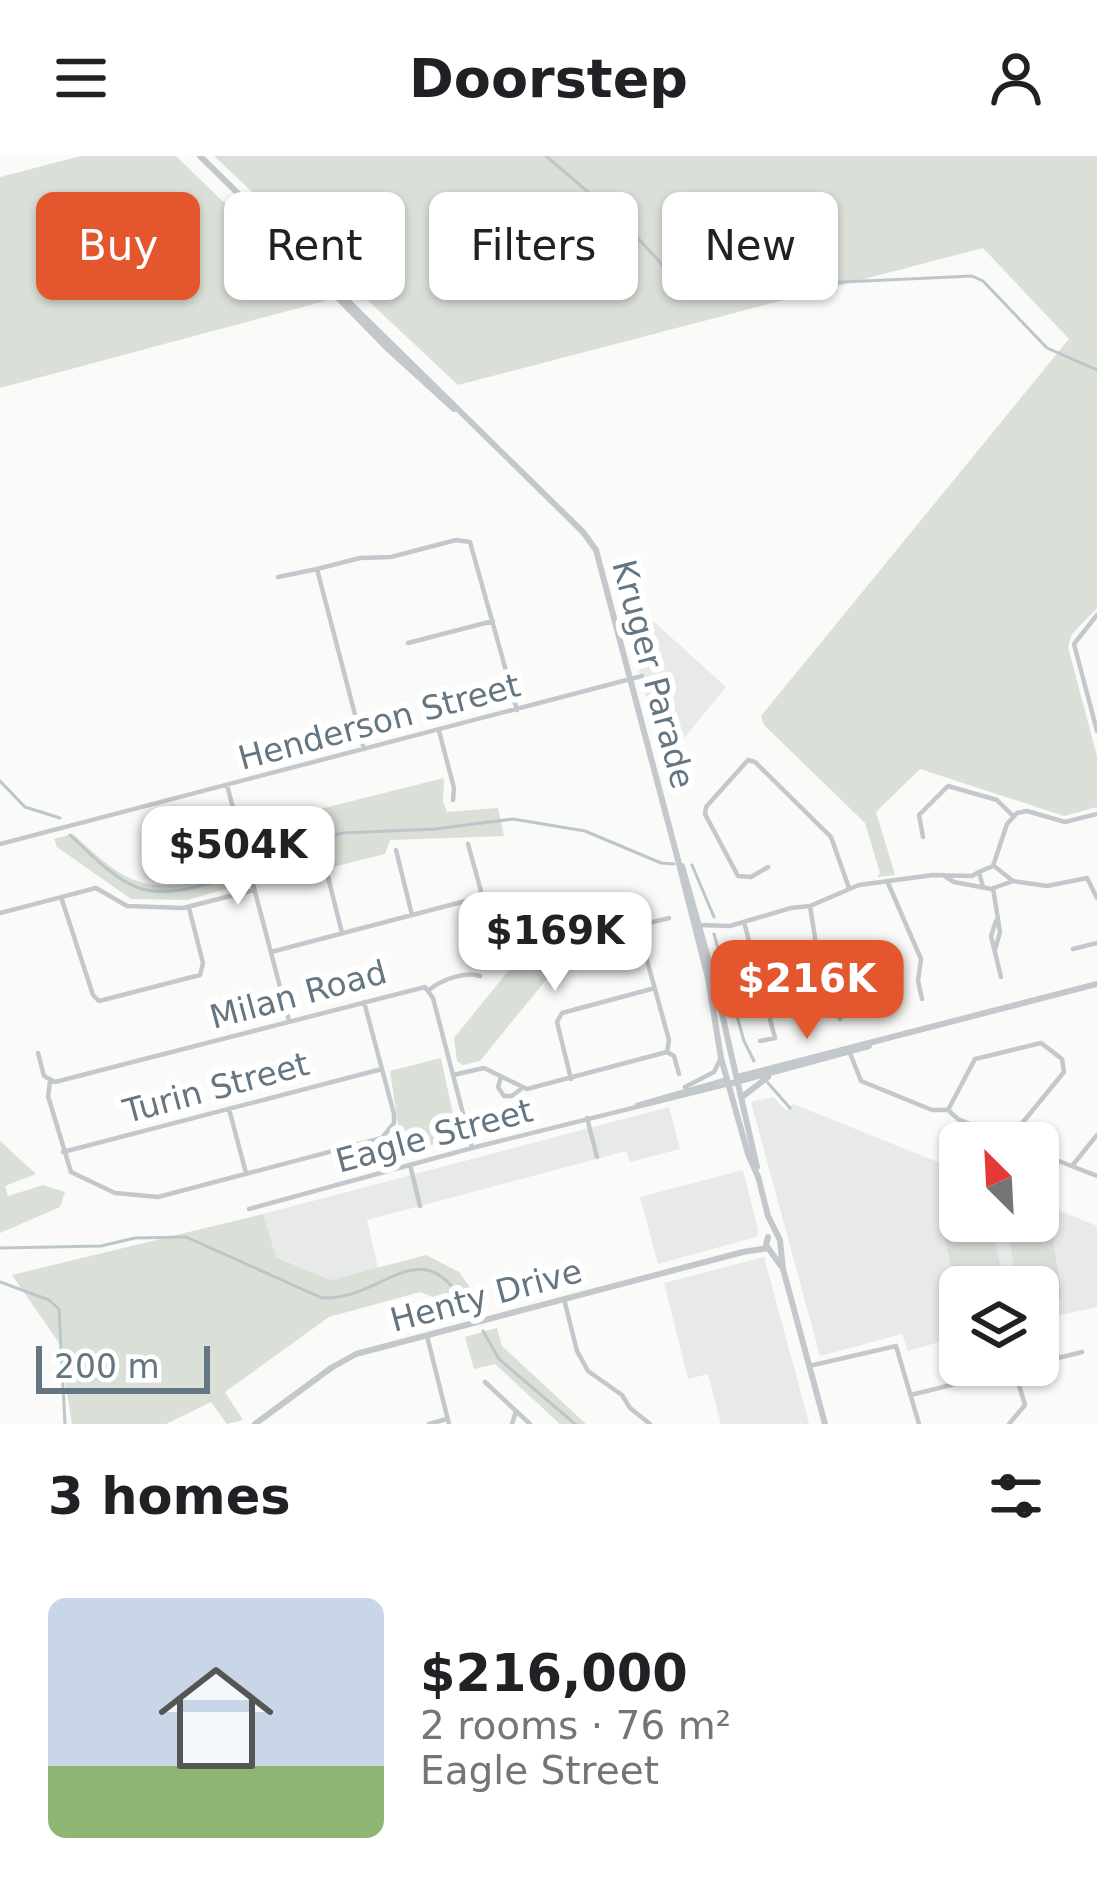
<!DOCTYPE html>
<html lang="en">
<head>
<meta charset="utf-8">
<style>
  body { margin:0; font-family:"DejaVu Sans",sans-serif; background:#f2f2f2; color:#202124; height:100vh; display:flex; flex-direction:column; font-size:45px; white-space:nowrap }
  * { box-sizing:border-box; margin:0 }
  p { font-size:39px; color:#757577 }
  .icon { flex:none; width:66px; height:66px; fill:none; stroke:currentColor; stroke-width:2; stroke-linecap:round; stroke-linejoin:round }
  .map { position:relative; height:1268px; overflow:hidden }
  .side { display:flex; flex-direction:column; background:#fff; flex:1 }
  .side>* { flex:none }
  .hud { position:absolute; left:36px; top:36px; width:1026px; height:108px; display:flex; gap:24px }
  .needle { width:78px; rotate:336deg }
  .tools { position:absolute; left:939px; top:966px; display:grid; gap:24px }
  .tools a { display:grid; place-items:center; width:120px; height:120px; border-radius:18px; background:#fff; box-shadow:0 3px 9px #0004; font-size:60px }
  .scale { position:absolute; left:36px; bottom:30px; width:174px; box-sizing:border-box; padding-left:12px; border:6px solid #657683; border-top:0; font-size:33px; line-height:42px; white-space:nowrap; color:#657683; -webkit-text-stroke:9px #fff; paint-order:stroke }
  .price { position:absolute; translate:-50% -102px; padding:0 27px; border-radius:24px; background:#fff; color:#222; font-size:39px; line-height:78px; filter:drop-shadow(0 3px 6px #0008) }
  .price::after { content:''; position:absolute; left:50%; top:72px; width:36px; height:27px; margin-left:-18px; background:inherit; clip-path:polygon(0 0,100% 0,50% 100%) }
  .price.on { background:#e4572e; color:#fff }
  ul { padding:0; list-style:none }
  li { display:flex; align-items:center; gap:36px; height:300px; padding:0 48px }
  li+li { border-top:3px solid #e0e0e0 }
  li span { display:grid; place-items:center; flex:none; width:336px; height:240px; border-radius:18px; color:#555 }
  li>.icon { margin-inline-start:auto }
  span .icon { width:144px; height:144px; fill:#fffc; stroke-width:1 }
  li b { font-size:51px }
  h2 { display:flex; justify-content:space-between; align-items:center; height:144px; padding:0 48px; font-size:51px }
  .pill { padding:0 42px; border-radius:18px; background:#fff; box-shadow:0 3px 9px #0004; font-size:42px; line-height:108px }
  .pill.on { background:#e4572e; color:#fff }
  header { display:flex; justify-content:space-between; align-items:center; height:156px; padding:0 48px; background:#fff; font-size:54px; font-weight:700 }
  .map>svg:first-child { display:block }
</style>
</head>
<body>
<header><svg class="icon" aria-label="menu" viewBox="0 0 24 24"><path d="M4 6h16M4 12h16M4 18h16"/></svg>Doorstep<svg class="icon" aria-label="person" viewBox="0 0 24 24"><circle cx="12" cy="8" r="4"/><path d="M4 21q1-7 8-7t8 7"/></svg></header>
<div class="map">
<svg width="1097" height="1268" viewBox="0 0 1097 1268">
  <rect width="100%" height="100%" fill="#fafaf8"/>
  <path fill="#e8e9e9" d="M629,443l97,88 -63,77 -42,-163z
    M773,941l14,14 6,-7 167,67v50h78v-19l59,24v81l-59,13v-33h-78v49l-52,15 -6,-17 -82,22 -69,-254z
    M669,951l11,42 -50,13 -4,-11 -259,69 11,48 -47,12 -56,-24 -12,-42z
    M743,1014l15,60 -2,7 -98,27 -18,-67z
    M764,1101l41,151 4,16h-88l-13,-50 -20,5 -24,-96z"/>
  <path fill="#dadfd7" d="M81,0h95l149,145 -325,87v-211z
    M214,0h883v452l-25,26 -4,13 29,109v51l-33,9 -144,-47 -44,43 19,63 -18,2 3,-4 -15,-50 -101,-98 -3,-9 308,-377 -86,-91 -525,137z
    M444,622l-1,23 4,11 51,-4 6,28 -114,4 -5,14 -96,24 -4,-11 -24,15 -11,-40 30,-7 -4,-15z
    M73,678c52,48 68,61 139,45l-3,-13 29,-8 6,26 -57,16 -56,-1 -74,-52 -3,-8z
    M608,748l-17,21 -18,3 3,15 -96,118 -17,4 -6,-4 -3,-23 59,-73 -18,-16 -4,-15z
    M441,902l17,80 -93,24 -1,-12 19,-7 15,-19 -8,-53z
    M0,985l36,33 -31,12 3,10 35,-11 22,7 -5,15 -60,26z
    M960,1056v9h30l14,61 -44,5 -3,5 -17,-76z
    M263,1058l13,43 55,23 95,-25 33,17 27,38 -36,10 -15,-22 -15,-6 -91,25 -104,75 18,28 -16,4 -16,-22 -45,22h-94l-13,-81 -47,-68z
    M1051,1068l11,75 -24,3v-15h-21l-9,-57z
    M497,1172l5,18 84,78h-26l-65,-60 -21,5 -9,-32z"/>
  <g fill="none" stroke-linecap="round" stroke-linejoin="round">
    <path stroke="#bbc7cb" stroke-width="3" d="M546,0l75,64 48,52 22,11 44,4 237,-11 11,5 64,67 50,22
      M0,625l25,26 35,11
      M70,679c20,18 43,44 69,53 31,11 73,-6 104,-14
      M692,709l22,52
      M259,712l56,-28 28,-7 92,-4 78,-10 72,12 76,32 13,1
      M714,778l30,107 10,20
      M768,927l22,25
      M0,1092l101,-2 34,-8 51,-1 136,61c65,2 101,-75 147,15
      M0,1126l49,18 10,9 6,115
      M483,1175l16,28 76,65"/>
    <path stroke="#c3c8cc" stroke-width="4.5" d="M317,413l43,-11 31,-1 65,-17 14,2 47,168
      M278,421l39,-8 47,180
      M1097,459l-23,29 23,87
      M408,487l85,-22
      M439,575l15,57 -1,12
      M227,629l62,236
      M923,681l-4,-22 29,-29 49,14 16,16
      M0,688l642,-168
      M396,694l16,65
      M993,710l14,-42 10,-11 10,-2 38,11 32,-8
      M994,710l19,15
      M768,711l-17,10 -13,-1 -33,-62 1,-7 42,-47 7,2 76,75 18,51
      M943,719l11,7 37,7 22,-8 34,5 40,-8 10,20
      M328,721l14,56
      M888,727l33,76 -3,22 4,18
      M983,731l-4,-15 14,-6
      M993,732l7,44 -5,18
      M61,741l32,98 6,6 101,-26 3,-12 -14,-55
      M810,750l7,44 23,69
      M0,757l96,-25 31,18 56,2 71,-18
      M996,765l-5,15 10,41
      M744,766l31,116 -15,3
      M699,769l31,1 61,-18 19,-2 49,-21 74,-10 39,1 7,-4
      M638,776l11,-9 20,-5
      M1073,793l24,-6
      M271,796l206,-54 4,-7 -13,-47
      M429,834c12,-10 36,-19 51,-14
      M667,896l7,4 5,18
      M38,897l6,23 11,6 370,-95 8,11 39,150
      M850,897l11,28 71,29h16l10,9 57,24
      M453,919l31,-7 43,21 140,-37 2,-12 -29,-105c-15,-12 -36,6 -54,1
      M501,921l-3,10 6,9h8l9,-7
      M571,923l-14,-57 5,-9 93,-25
      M50,926l-2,14 23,76 44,21 43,4 224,-59 12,-15v-9l-30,-112
      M685,931l29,-15 7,-14
      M637,949l91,-26
      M229,953l17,64
      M948,954l27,-51 66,-16 21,16 2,13 -45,55 -7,15
      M587,962l10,39
      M63,996l319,-83
      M1038,997l59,23
      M410,1009l10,41
      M1072,1010l25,-31
      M249,1053l223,-61 257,-64
      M564,1143l13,52 11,20 34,24 8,13 20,16
      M427,1180l22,88
      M1038,1207l44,-11
      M809,1210l87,-20 23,78
      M485,1226l45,42
      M911,1239l120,-30
      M429,1268l18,-5
      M512,1268l4,-13
      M1009,1268l16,-19 -11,-36"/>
    <path stroke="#c3c8cc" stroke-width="6" d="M200,0l383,376 13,18 82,310 30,118 13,80 27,96 11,25
      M292,95l95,97 67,61
      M682,710l32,113 43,188
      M737,921l360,-93
      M729,928l140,-38
      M742,941l26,-20
      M759,1024l9,36 12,24 3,29 42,155
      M768,1081l-2,8 15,21
      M255,1268l76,-56 25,-14 387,-102 25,-4"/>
  </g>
  <g text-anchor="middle" stroke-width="12" stroke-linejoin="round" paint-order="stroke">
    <g font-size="33" fill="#657683" stroke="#fff">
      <text transform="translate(654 518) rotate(75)" y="12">Kruger Parade</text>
      <text transform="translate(379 565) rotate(-15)" y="12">Henderson Street</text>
      <text transform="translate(298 838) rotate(-15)" y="12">Milan Road</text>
      <text transform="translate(216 931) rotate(-15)" y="12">Turin Street</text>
      <text transform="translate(434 979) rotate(-15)" y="12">Eagle Street</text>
      <text transform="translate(486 1139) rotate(-15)" y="12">Henty Drive</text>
    </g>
  </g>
</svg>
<div class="tools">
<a><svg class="needle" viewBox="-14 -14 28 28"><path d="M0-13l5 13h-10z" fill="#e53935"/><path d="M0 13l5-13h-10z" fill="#757577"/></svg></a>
<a><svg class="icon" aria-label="layers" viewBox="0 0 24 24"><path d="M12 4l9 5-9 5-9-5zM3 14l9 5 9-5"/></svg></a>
</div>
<div class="scale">200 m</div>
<b class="price" style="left:238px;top:752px">$504K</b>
<b class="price" style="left:555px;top:838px">$169K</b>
<b class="price on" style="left:807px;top:886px">$216K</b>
<div class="hud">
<a class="pill on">Buy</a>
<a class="pill">Rent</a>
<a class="pill">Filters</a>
<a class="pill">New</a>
</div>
</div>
<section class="side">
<h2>3 homes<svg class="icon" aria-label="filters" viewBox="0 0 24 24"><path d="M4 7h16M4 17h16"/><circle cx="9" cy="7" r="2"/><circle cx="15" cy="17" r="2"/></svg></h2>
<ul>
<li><span style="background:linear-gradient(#c9d6e8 70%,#8fb573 0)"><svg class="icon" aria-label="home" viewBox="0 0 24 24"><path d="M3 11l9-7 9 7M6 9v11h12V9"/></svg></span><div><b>$216,000</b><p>2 rooms · 76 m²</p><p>Eagle Street</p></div></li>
</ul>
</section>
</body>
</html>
